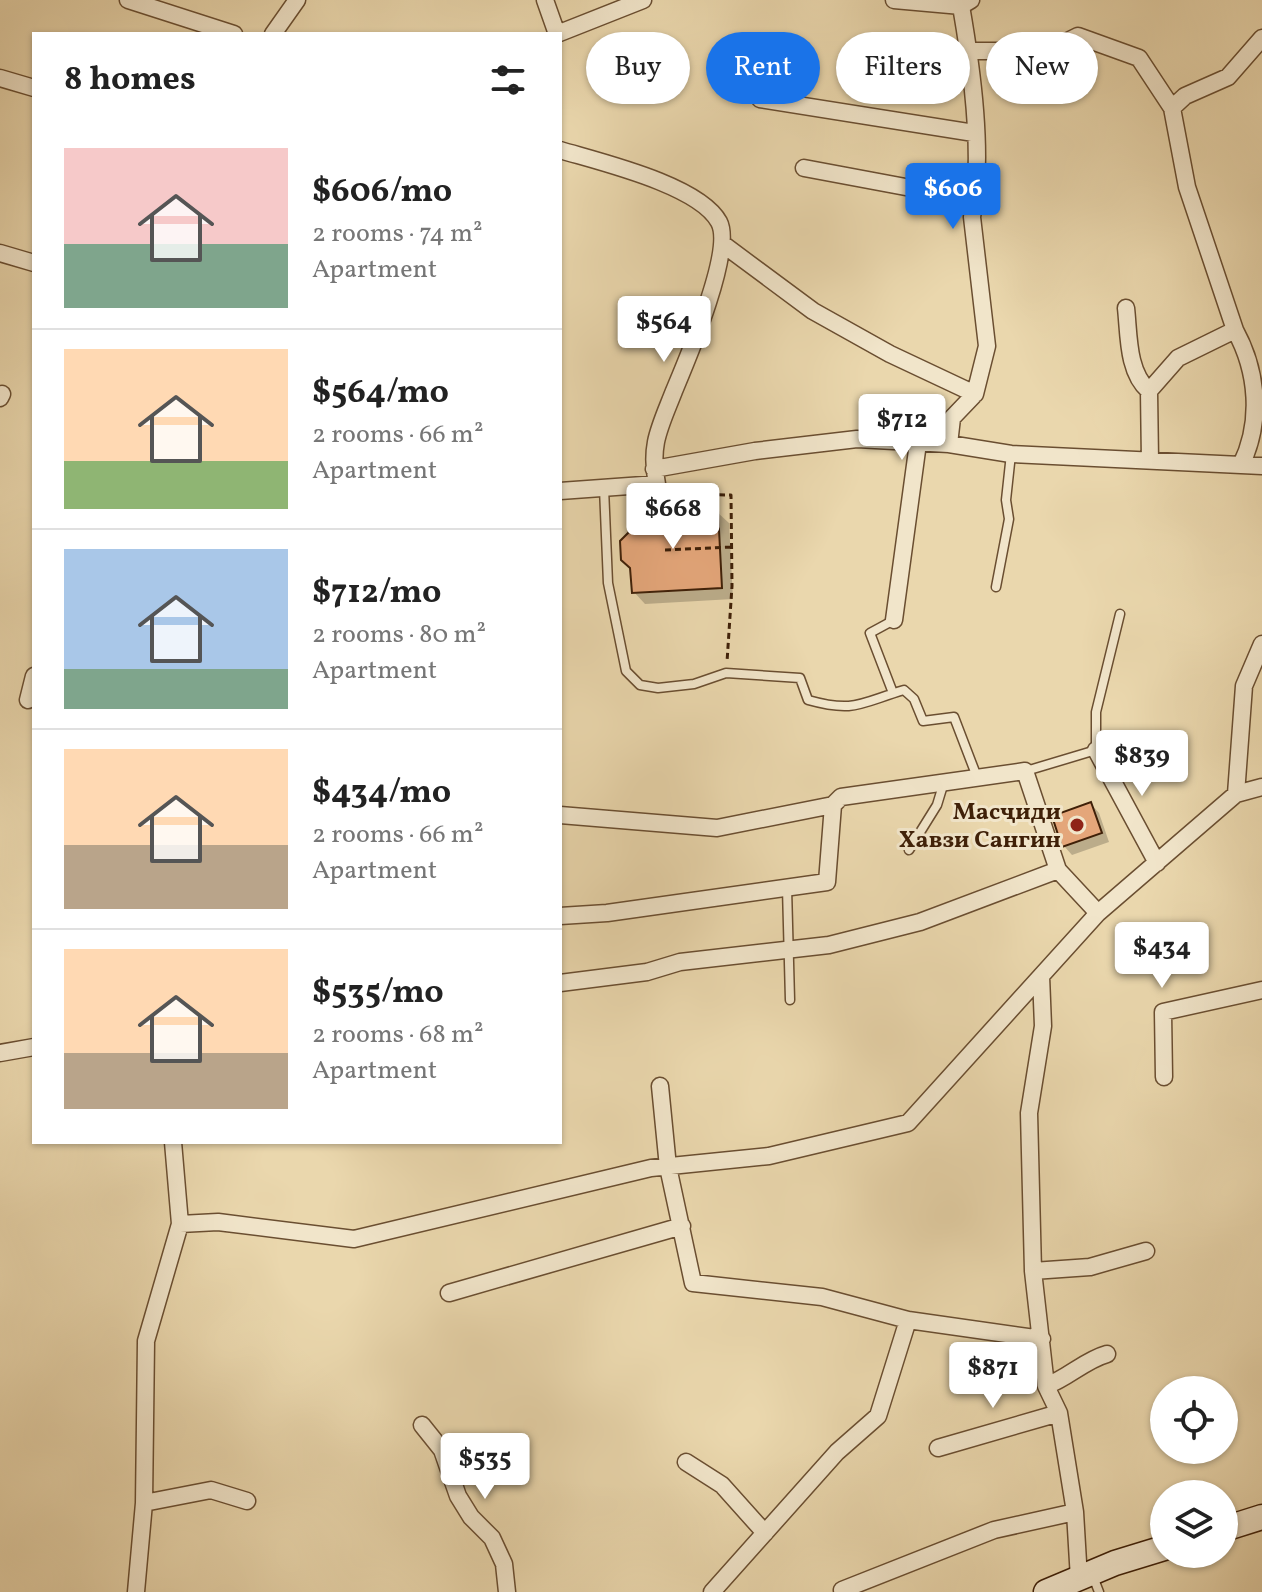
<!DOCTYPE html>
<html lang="en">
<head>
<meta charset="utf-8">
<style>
  body { margin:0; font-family:Vollkorn,serif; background:#f6f6f6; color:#222; height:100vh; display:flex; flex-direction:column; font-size:30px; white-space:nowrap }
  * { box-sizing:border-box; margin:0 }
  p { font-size:26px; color:#767676 }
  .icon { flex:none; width:44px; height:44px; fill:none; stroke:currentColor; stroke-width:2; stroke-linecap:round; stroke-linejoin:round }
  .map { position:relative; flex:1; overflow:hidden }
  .panel { position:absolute; left:32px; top:32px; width:530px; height:1112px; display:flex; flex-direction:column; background:#fff; border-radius:0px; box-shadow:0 2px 6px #0004 }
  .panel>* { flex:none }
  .top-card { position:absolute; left:586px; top:32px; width:556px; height:72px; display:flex; gap:16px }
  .fabs { position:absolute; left:1150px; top:1376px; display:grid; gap:16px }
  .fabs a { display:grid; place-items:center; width:88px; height:88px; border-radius:50%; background:#fff; box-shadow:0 2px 6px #0004; font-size:40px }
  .price { position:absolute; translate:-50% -68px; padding:0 18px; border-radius:8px; background:#fff; color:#222; font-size:26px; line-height:52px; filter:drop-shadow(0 2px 4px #0008) }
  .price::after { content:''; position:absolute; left:50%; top:48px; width:24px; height:18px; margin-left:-12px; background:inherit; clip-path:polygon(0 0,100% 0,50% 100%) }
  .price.selected { background:#1a73e8; color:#fff }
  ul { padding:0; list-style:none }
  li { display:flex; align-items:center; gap:24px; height:200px; padding:0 32px }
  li+li { border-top:2px solid #e0e0e0 }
  li span { display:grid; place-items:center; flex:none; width:224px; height:160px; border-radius:0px; color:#555 }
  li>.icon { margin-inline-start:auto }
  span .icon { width:96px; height:96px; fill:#fffc; stroke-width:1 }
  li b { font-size:34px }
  h2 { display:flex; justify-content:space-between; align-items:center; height:96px; padding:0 32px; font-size:34px }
  .chip { padding:0 28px; border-radius:36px; background:#fff; box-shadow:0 2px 6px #0004; font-size:28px; line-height:72px }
  .chip.selected { background:#1a73e8; color:#fff }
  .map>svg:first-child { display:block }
</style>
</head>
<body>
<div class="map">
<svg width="1262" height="1592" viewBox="0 0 1262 1592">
  <rect width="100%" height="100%" fill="#ead7ad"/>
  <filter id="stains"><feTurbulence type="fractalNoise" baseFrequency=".0025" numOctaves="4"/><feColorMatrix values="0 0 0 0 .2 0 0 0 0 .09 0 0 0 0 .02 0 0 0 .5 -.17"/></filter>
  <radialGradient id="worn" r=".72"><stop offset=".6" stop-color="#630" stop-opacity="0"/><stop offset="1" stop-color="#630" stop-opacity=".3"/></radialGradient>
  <path fill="#0003" d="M717,512l12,11 4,76 -88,5 -11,-12 -2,-24z
    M1091,804l8,9 10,29 -37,13 -8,-9z"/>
  <path fill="#e4a67a" stroke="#3f2008" stroke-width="2" d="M718,510l4,78 -90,5 -2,-25 -9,-8 -1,-19 9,-9 -1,-20z
    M1091,802l11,31 -40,14 -10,-31z"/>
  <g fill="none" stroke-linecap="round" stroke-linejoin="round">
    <g stroke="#6a4e31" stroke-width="11">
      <path id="lane" d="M604,488l4,95 18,88 14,14 18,3 36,-4 32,-11 74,5 8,22c47,13 52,3 96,-10l10,9 9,22 31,-4 23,60
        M996,587l13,-68 -3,-19 5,-46
        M893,693l-23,-60 24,-13
        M1026,771l70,-21v-38l24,-98
        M909,850l28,-45 7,-23
        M787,888l3,112
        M1092,1574l7,18"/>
    </g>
    <g stroke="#6a4e31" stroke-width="19">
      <path id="street" d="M128,0l106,34
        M545,0l12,34
        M894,0l67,6 10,-6
        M273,34l24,-34
        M557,34l86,-34
        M969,51h79l30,-15 61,22 33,50 15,79 48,143 -57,28 -29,33 1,70
        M0,78l34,10
        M760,99l214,34
        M1172,108l13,-12 43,-19 34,-39
        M560,150c40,12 139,35 159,72 15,28 -32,138 -45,169 -14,36 -25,54 -17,93l-97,7
        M804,168l171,32
        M724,245l89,66 77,43 85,40
        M0,253l34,10
        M1126,308c3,26 1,64 23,83
        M1235,330c23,42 27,92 6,135
        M0,398l2,-4
        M949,444l3,-26 23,-24 12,-48 -15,-129c12,-62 0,-148 -11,-211
        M654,469l101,-18 102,-12 92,5 62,10 251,12
        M894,620l24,-177
        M28,700l6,-24
        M1096,750l61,113
        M1236,794l8,-108 18,-42
        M560,815l157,13 116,-23 8,-8 184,-26 33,99 40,43
        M560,916l47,-3 220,-31 6,-77
        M1041,976l2,50 -14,87 4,158 13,115 13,27 16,99 4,67
        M560,983l87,-11 33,-10 149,-17 91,-23 138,-52
        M0,1053l34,-6
        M1164,1077l-1,-65 99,-22
        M660,1086l8,81 25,116 129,14 86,23 134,19
        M180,1224l38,-2 136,17 297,-71 118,-12 139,-33 190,-210 138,-119 26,-7
        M1033,1271l57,-4 56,-16
        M449,1293l233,-67
        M1046,1386c22,-8 39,-26 61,-32
        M422,1425l20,25 16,46 13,21 21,21 12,26 3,28
        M938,1448l121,-35
        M686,1462l36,23 43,48
        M144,1503l67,-13 36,11
        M842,1590l152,-60 81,-18
        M136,1592l8,-89 2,-162 34,-117 -7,-82
        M712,1592l125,-140 41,-36 30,-96"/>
    </g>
    <g stroke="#3f2008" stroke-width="27">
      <path id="secondary" d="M1224,1529l38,-12
        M1046,1592l69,-29 49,-15"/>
    </g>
    <path stroke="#3f2008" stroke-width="3" stroke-dasharray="6 4" stroke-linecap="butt" d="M669,494l62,1 1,91 -5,76
      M665,550l67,-3"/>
    <use href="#lane" stroke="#f1e5ca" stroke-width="8"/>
    <use href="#street" stroke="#f1e5ca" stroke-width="16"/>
    <use href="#secondary" stroke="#f1e5ca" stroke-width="24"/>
  </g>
  <circle fill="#8f2418" stroke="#f1e5ca" stroke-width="3" cx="1077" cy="825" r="8"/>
  <g text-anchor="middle" stroke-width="6" stroke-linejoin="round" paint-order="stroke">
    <g font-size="24" font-weight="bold" fill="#3f2008" stroke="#f1e5ca" text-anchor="end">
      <text x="1061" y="819">Масҷиди<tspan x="1061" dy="28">Хавзи Сангин</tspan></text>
    </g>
  </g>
  <rect width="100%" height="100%" filter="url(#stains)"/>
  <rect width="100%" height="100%" fill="url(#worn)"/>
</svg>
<div class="fabs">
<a><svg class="icon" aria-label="locate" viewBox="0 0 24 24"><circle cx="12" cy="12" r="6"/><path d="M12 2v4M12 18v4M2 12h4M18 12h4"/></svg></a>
<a><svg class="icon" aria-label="layers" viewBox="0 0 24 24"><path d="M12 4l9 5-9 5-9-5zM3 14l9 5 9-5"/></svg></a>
</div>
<b class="price selected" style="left:953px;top:231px">$606</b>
<b class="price" style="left:664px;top:364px">$564</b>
<b class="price" style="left:902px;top:462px">$712</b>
<b class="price" style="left:673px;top:551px">$668</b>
<b class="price" style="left:1142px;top:798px">$839</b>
<b class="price" style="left:1162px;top:990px">$434</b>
<b class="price" style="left:993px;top:1410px">$871</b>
<b class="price" style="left:485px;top:1501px">$535</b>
<div class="top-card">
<a class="chip">Buy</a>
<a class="chip selected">Rent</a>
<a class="chip">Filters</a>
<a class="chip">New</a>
</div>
<section class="panel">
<h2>8 homes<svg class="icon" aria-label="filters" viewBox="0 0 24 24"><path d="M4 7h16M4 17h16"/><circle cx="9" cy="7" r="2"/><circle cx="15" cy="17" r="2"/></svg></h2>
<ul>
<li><span style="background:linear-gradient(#f6c9c9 60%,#7fa58c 0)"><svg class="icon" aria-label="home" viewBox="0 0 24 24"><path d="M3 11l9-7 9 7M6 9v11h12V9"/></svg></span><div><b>$606/mo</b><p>2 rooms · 74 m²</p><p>Apartment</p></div></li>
<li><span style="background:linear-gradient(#ffd9b3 70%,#8fb573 0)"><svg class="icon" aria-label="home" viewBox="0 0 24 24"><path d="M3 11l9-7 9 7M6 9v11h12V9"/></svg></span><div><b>$564/mo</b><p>2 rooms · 66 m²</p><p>Apartment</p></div></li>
<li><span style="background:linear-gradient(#a9c7e8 75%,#7fa58c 0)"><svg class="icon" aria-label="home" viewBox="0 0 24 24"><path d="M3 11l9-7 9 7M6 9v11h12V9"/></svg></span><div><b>$712/mo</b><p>2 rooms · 80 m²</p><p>Apartment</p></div></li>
<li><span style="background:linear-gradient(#ffd9b3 60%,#b9a48a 0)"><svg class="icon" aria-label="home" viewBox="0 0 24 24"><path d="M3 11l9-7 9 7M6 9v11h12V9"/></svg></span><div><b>$434/mo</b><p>2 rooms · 66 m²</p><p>Apartment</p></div></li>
<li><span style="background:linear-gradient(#ffd9b3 65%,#b9a48a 0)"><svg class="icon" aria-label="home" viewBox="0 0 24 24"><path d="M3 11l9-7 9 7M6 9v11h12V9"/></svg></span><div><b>$535/mo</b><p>2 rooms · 68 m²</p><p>Apartment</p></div></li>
</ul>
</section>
</div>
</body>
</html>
